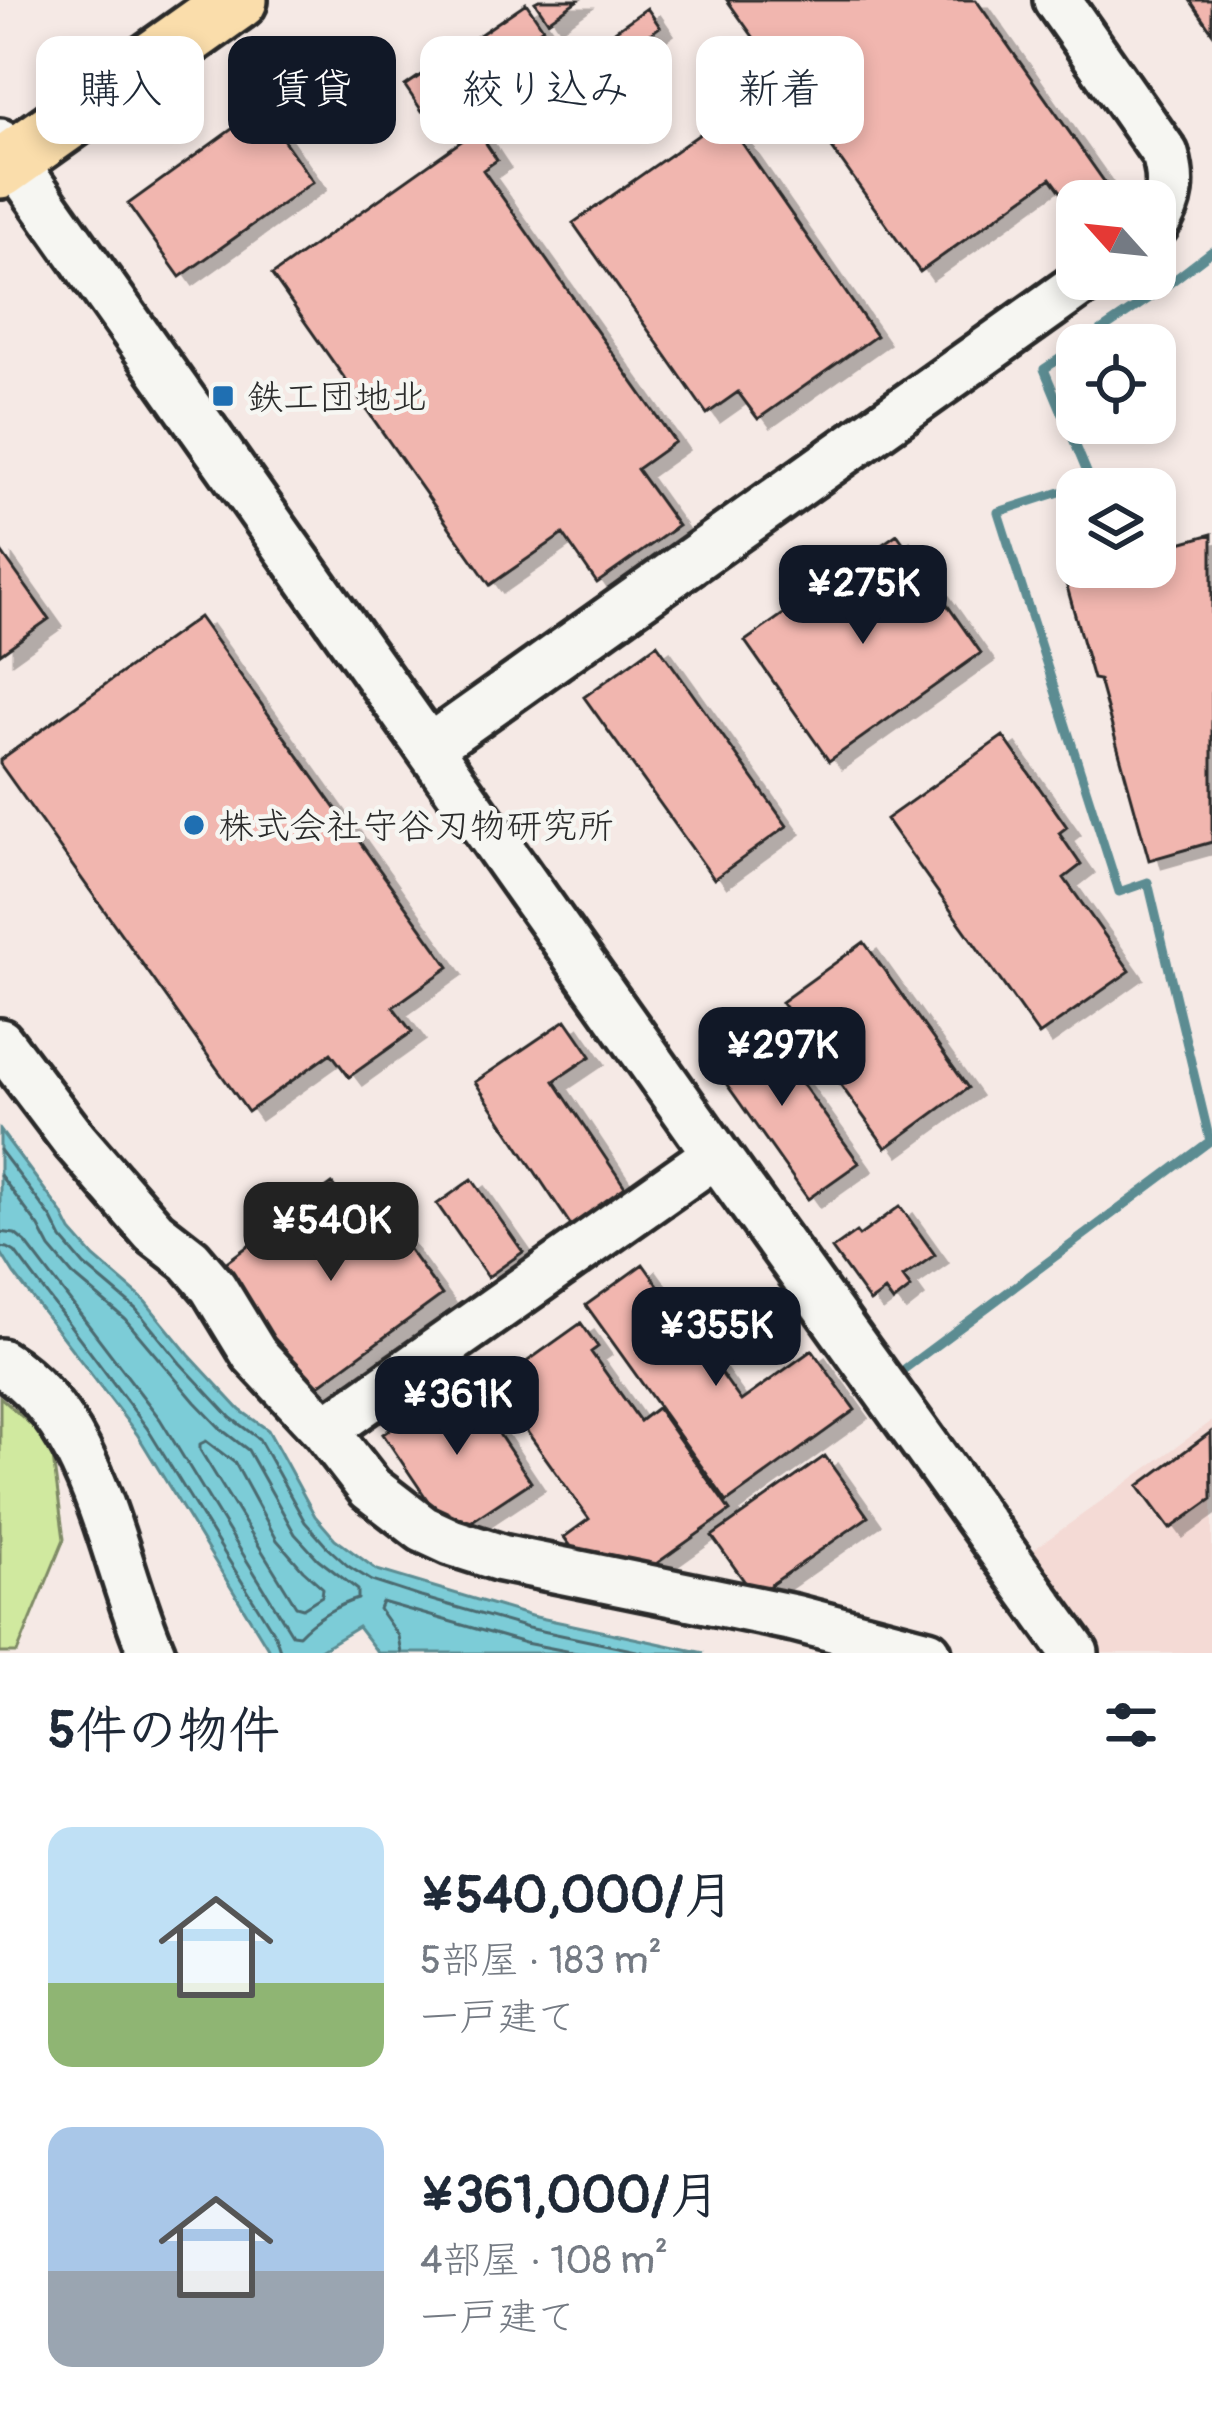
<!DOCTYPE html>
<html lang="ja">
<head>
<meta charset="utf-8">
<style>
  body { margin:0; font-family:Pangolin,"Klee One",sans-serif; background:#f2f2f3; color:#1f2937; height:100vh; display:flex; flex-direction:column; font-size:45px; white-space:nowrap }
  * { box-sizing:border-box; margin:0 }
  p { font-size:39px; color:#747a83 }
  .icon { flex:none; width:66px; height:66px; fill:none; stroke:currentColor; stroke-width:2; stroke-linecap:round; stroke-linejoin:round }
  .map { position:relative; height:1653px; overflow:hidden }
  .details { display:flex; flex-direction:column; background:#fff; flex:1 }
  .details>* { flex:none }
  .hud { position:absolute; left:36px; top:36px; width:1140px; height:108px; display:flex; gap:24px }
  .needle { width:78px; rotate:297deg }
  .tools { position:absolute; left:1056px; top:180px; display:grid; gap:24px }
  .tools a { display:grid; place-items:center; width:120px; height:120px; border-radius:24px; background:#fff; box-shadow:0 6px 18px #0003; font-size:60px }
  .price { position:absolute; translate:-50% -102px; padding:0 27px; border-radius:24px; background:#111827; color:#fff; font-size:39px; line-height:78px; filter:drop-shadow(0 3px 6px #0008) }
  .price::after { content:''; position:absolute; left:50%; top:72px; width:36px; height:27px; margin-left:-18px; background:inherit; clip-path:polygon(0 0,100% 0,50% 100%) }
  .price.current { background:#222; color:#fff }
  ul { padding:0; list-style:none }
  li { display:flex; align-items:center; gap:36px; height:300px; padding:0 48px }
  li span { display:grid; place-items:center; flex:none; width:336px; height:240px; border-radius:24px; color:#555 }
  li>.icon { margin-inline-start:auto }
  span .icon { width:144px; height:144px; fill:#fffc; stroke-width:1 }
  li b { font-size:51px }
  h2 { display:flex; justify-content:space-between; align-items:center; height:144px; padding:0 48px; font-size:51px }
  .chip { padding:0 42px; border-radius:24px; background:#fff; box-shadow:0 6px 18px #0003; font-size:42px; line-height:108px }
  .chip.current { background:#111827; color:#fff }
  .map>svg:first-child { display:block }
</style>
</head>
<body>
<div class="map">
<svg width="1212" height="1653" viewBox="0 0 1212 1653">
  <defs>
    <filter id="shadow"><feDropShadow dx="13" dy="8" stdDeviation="0" flood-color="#0004"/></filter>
  </defs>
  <rect width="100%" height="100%" fill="#f5e9e5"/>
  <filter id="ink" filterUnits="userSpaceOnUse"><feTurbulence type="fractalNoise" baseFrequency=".00833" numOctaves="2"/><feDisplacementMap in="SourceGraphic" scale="24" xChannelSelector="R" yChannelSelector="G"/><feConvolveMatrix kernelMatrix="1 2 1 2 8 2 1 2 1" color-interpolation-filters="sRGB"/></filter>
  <g filter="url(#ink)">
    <path fill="#f4dad5" d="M1212,1421v232h-113l-70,-100z"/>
    <path fill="#d0e99f" stroke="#7e8a65" stroke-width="3" d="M0,1397l51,46 13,96 -47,114h-17z"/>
    <path fill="#7cccd7" stroke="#5c8c92" stroke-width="3" d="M0,1130l62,83 9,18 23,26 50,43 45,55 51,55 28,20 47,86 20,23 42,31 154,46 173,37h-326l-20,-26 -43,26h-44l-134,-219 -123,-160 -14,-23z"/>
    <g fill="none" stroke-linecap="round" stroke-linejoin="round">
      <path stroke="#4b6b70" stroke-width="3" d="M0,1150l52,69 10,20 22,26 52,44 44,54 51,55 28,21 46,83 22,25 21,19 24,15 49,16 107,31 118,25
        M0,1175l39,52 11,21 23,27 52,44 70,83 27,28 26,20 47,84 23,25 40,31v9c-21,6 -44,20 -59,36l-7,-1 -132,-215 -134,-176 -11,-9 -15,-2
        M0,1247l8,1 7,4 132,176 128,207 6,18
        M206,1441l29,22 42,77 26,30 20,18 -1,8 -19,12 -7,-2 -96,-156v-6z
        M401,1653l-3,-17 -19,-27 3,-7 143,41 52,10"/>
      <path stroke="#5c8c92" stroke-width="9" d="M1080,345l77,-52 55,-42
        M903,1370l307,-229 -62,-259 -29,10 -121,-380 93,-30 -47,-113 33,-22"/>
    </g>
    <path fill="#f1b6af" stroke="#2b2b2b" stroke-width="3" filter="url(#shadow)" d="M539,0h39l-30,21 -13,-19z
      M727,0h249l132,187 -19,14h-12l-2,10 -24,-33 -131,94z
      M1190,0h22v32z
      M526,3l17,25 -121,83 -17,-25z
      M647,8l13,19 -89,63 -13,-19z
      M556,76l10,16 -35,24 -10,-16z
      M261,108l52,74 -133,95 -52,-73z
      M724,117l152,219 -118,83 -20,-27 -31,22 -134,-191z
      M477,130l20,30 -14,10 192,272 -38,27 41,57 -81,57 -34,-49 -73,51 -218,-310z
      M897,534l84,119 -152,108 -84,-120z
      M1212,534v308l-63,18 -50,-180 -6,-1 -29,-103 31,-9h60v-17z
      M0,550l49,69 -49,35z
      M199,617l250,350 -56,40 19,25 -63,45 -18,-24 -83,59 -248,-348v-4z
      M657,644l130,182 -73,53 -130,-182z
      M1003,736l64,91 -8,6 22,32 -17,13 66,93 -91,64 -153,-216z
      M864,942l104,146 -82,60 -105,-146z
      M756,1019l103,144 -51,36 -102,-144z
      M566,1020l25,36 -37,25 73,109 -55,37 -97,-145z
      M472,1179l51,73 -35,25 -51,-73z
      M332,1184l22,30 19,-14 69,95 -131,96 -90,-125z
      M900,1206l35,49 -32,22 8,11 -18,14 -8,-11 -15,11 -38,-53 24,-17 3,4z
      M643,1264l98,137 71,-51 43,60 -128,92 -141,-197z
      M581,1323l17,24 -7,5 49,69 17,-13 73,103 -88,63 -57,-8 -21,-29 25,-18 -95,-134z
      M463,1380l68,102 -80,53 -68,-101z
      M1211,1432l1,67 -42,30 -32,-43z
      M825,1456l43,61 -113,79 -43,-60z"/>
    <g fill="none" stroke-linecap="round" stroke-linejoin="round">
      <g stroke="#2b2b2b" stroke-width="54">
        <path id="minor" d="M1057,0l108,154c8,27 6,47 -10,71
          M0,142l716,1012 359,499
          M430,747l657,-468
          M0,1042l75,99 79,91 36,28 23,27 41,67 71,76 45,58 53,41 28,13 50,16 293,60 134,35
          M0,1362c97,59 110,195 152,291
          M325,1430l391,-276"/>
      </g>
      <g stroke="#2b2b2b" stroke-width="66">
        <path id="major" d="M0,169l238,-169"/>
      </g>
      <use href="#minor" stroke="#f6f6f2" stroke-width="45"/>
      <use href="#major" stroke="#faddab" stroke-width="57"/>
    </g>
  </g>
  <g fill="#1f6fb2" stroke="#f6f6f2" stroke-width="4.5">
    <rect x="211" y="384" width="24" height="24" rx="6"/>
    <circle cx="194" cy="825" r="12"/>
  </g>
  <g text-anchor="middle" stroke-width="9" stroke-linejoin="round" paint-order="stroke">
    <g font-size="36" fill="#2b2b2b" stroke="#f6f6f2" text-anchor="start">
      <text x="247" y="409">鉄工団地北</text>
      <text x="218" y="838">株式会社守谷刃物研究所</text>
    </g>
  </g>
</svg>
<div class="tools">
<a><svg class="needle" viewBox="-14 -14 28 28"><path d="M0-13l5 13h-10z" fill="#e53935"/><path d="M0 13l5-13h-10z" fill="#747a83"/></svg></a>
<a><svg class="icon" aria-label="locate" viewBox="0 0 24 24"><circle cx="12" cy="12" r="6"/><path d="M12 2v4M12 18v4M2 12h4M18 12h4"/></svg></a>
<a><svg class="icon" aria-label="layers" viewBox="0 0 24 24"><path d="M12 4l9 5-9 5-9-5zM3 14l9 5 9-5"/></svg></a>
</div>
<b class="price" style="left:863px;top:647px">¥275K</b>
<b class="price" style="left:782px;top:1109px">¥297K</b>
<b class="price current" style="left:331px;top:1284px">¥540K</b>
<b class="price" style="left:716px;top:1389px">¥355K</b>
<b class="price" style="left:457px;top:1458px">¥361K</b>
<div class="hud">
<a class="chip">購入</a>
<a class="chip current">賃貸</a>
<a class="chip">絞り込み</a>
<a class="chip">新着</a>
</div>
</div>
<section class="details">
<h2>5件の物件<svg class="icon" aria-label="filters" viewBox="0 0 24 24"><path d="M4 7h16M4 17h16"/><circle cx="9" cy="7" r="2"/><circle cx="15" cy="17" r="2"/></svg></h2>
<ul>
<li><span style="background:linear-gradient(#bfe0f5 65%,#8fb573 0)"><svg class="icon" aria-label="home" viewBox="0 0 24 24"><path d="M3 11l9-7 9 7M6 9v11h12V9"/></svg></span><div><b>¥540,000/月</b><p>5部屋 · 183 m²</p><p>一戸建て</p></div></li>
<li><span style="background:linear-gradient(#a9c7e8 60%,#9aa5b1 0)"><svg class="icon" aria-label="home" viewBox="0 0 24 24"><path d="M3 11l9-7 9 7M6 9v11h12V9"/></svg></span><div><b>¥361,000/月</b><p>4部屋 · 108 m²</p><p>一戸建て</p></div></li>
</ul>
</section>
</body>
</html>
